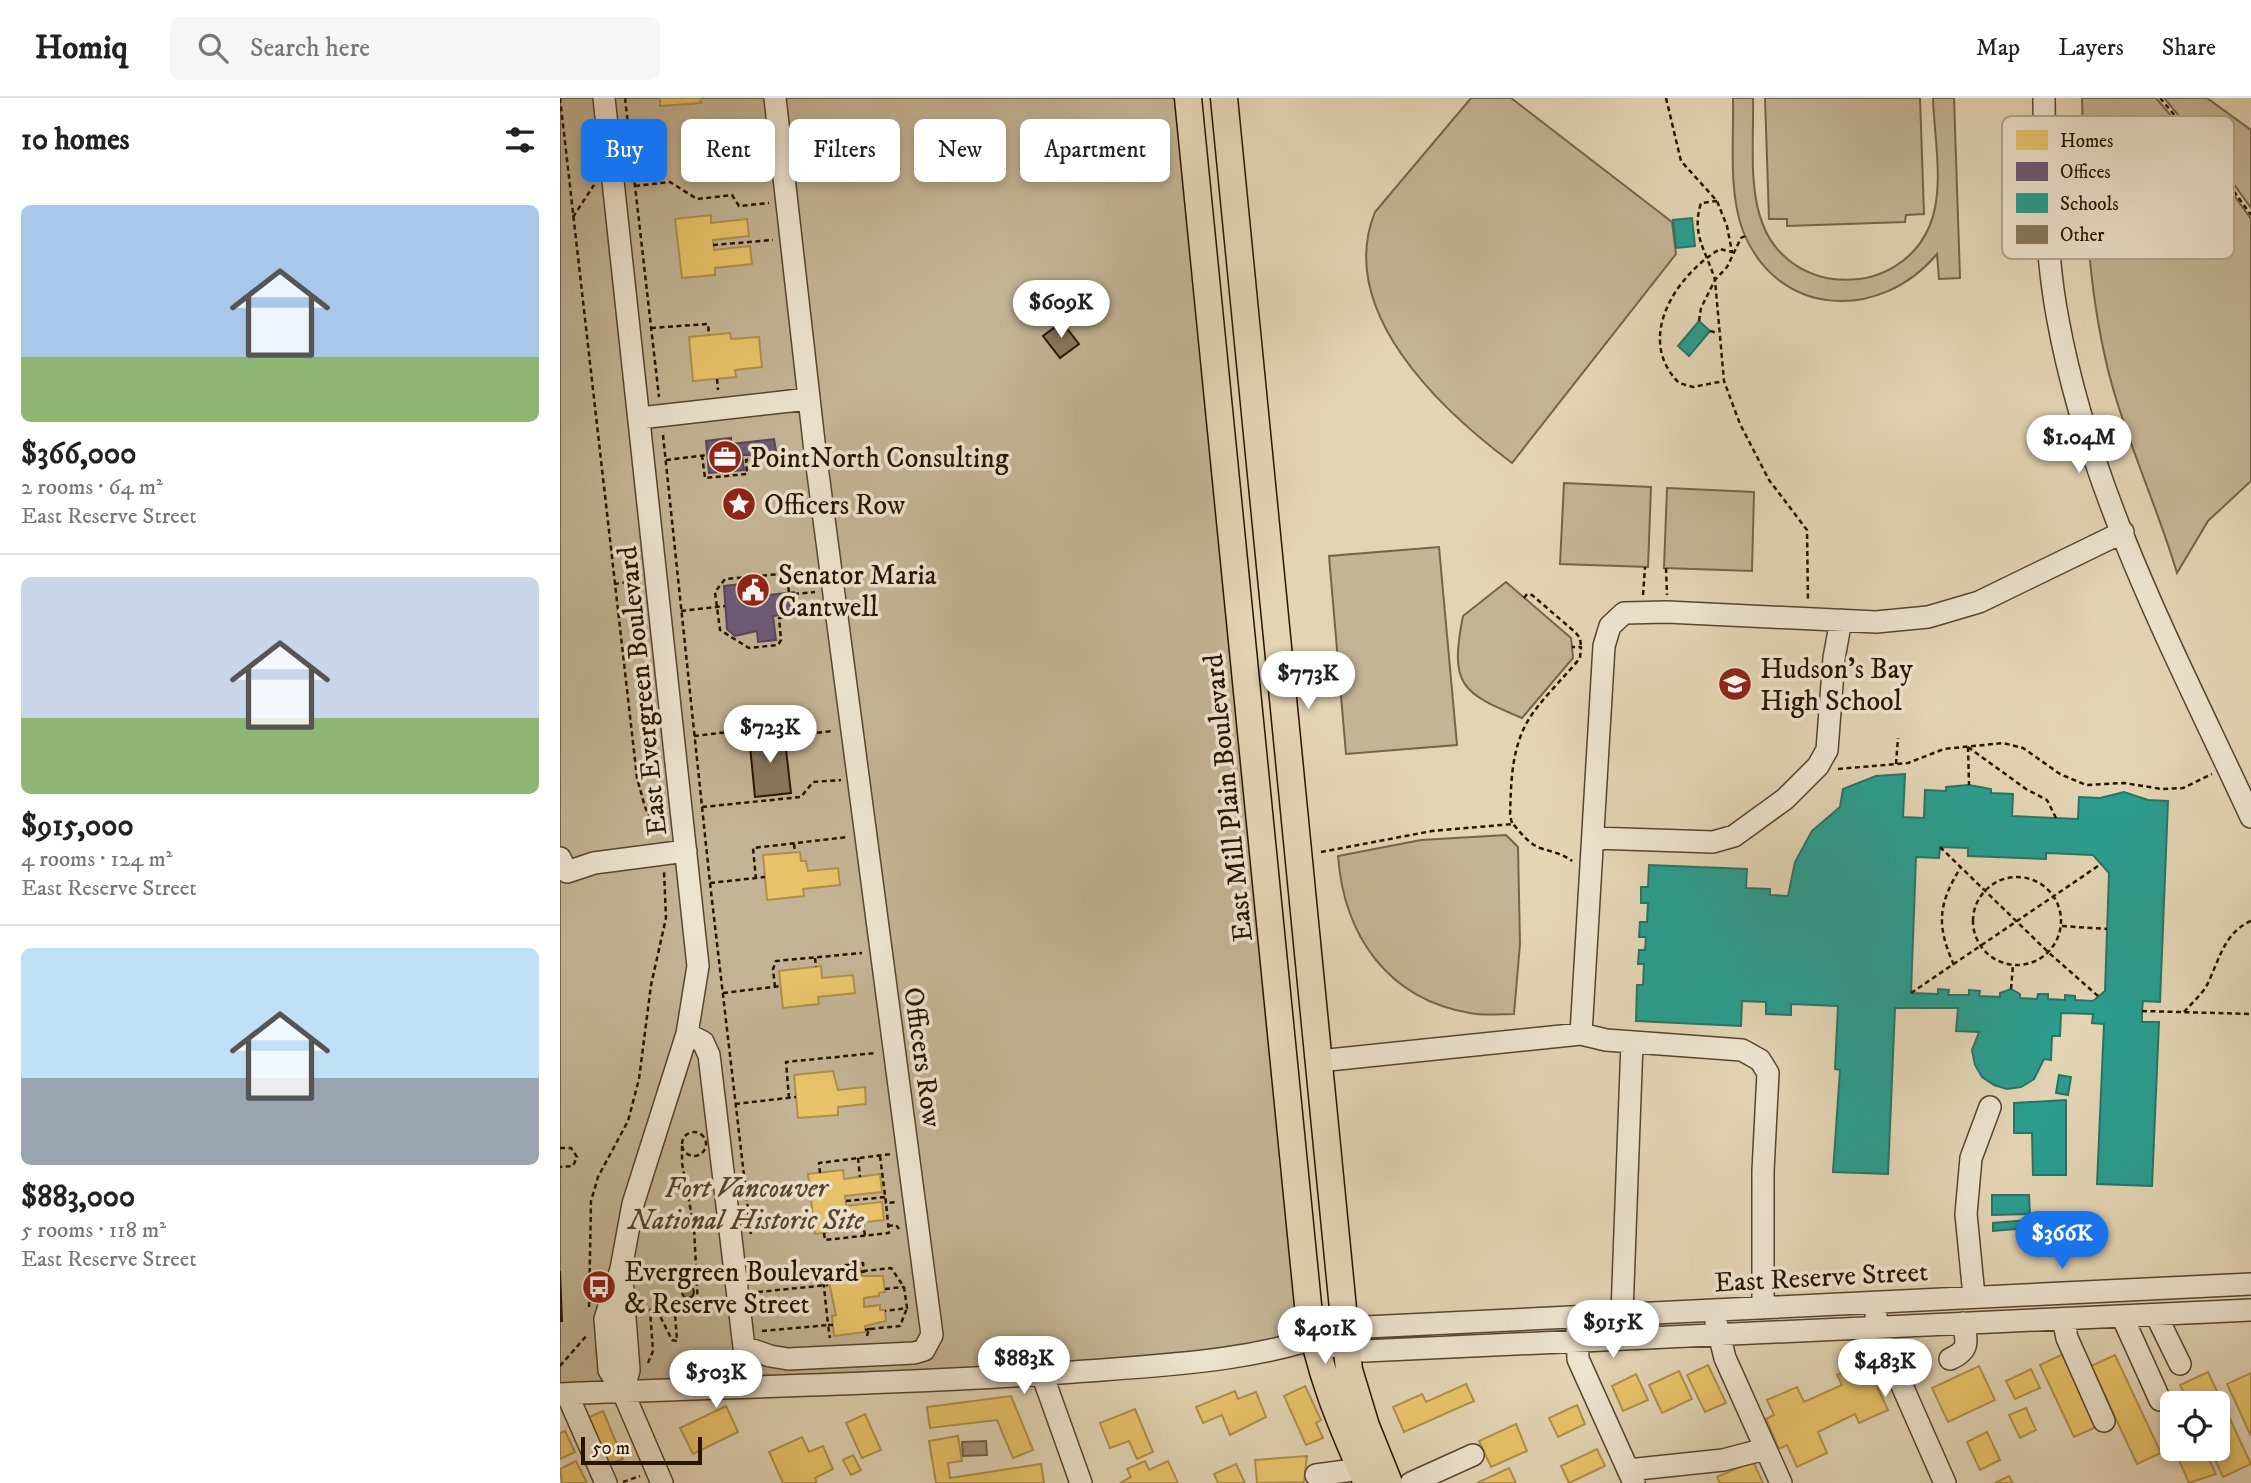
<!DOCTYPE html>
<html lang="en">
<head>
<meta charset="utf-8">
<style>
  body { margin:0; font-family:"IM FELL DW Pica",serif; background:#f6f6f6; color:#222; height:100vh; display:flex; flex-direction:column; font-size:26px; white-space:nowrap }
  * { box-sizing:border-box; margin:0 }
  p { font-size:23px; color:#767676 }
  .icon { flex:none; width:38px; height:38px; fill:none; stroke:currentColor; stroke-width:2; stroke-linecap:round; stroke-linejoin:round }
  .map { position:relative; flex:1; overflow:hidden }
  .drawer { display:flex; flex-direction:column; background:#fff; width:560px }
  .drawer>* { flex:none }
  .banner { position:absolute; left:21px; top:21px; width:665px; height:63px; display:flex; gap:14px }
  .fabs { position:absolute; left:1600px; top:1293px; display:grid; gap:14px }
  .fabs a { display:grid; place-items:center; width:70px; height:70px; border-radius:10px; background:#fff; box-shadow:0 4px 10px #0003; font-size:35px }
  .scale { position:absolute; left:21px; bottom:18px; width:121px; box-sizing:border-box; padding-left:7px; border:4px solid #271500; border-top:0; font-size:19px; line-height:24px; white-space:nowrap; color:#271500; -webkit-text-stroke:5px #ede3ce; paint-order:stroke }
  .price { position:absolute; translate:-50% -60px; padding:0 16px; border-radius:24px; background:#fff; color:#222; font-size:23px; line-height:46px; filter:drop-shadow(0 2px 4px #0008) }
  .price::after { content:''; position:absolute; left:50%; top:42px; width:21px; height:16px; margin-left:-10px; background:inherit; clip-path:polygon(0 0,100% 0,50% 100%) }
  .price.selected { background:#1a73e8; color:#fff }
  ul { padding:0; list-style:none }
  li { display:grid; align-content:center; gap:14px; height:371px; padding:0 21px }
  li+li { border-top:2px solid #e0e0e0 }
  li span { display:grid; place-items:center; height:217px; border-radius:10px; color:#555 }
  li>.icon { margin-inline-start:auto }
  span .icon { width:126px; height:126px; fill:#fffc; stroke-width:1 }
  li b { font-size:30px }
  h2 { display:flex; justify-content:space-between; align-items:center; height:84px; padding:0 21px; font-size:30px }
  .tag { padding:0 24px; border-radius:10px; background:#fff; box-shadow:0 4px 10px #0003; font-size:24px; line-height:63px }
  .tag.selected { background:#1a73e8; color:#fff }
  header { display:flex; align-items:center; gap:42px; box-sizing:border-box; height:98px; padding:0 35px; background:#fff; border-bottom:2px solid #e0e0e0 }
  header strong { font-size:33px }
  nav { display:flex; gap:38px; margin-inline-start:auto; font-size:24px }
  .search { width:490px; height:63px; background:#f6f6f6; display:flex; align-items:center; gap:18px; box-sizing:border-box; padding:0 24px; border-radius:10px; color:#767676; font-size:26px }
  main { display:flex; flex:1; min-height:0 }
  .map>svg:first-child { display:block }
</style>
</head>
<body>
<header>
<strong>Homiq</strong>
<div class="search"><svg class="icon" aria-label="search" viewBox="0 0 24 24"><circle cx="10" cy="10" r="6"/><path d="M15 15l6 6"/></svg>Search here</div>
<nav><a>Map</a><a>Layers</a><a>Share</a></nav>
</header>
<main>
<section class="drawer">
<h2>10 homes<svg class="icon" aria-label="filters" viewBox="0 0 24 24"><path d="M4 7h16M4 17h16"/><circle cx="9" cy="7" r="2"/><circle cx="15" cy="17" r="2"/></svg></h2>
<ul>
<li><span style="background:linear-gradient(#a9c7e8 70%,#8fb573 0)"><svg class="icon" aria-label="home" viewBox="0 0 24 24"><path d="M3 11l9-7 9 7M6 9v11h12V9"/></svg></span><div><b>$366,000</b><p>2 rooms · 64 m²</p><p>East Reserve Street</p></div></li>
<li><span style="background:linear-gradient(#c9d6e8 65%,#8fb573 0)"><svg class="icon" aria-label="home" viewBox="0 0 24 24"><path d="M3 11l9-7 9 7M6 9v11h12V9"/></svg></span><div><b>$915,000</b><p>4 rooms · 124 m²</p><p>East Reserve Street</p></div></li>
<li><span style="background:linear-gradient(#bfe0f5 60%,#9aa5b1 0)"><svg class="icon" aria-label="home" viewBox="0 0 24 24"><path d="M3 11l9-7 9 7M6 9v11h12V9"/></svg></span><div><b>$883,000</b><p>5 rooms · 118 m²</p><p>East Reserve Street</p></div></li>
</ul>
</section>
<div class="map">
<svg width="1691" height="1385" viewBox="0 0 1691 1385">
  <rect width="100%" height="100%" fill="#e3d4b4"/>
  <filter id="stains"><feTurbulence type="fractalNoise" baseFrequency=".00286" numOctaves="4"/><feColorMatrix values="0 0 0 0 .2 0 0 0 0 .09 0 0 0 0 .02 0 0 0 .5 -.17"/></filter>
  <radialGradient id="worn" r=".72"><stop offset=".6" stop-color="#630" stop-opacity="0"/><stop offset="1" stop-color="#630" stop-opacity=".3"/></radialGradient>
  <path fill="#c3b495" stroke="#75644a" stroke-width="2" d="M0,0h628l116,1231 -18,18 -50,12 -676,35z
    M911,0h40l161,124 4,32 -164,209c-71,-53 -177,-152 -137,-251z
    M1173,0h20c1,40 -5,90 10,127 29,73 137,73 167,0 15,-37 4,-88 3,-127h21l6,180 -21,1 -2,-25c-56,67 -159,65 -194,-23 -15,-40 -9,-91 -10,-133z
    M1205,0h155l4,116 -18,1 -1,7 -118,4v-7h-18z
    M1522,0h74l56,66 39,55v262l-43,40 -31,52c-19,-64 -47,-124 -65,-188 -26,-94 -27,-190 -30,-287z
    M1604,0h43l44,32v78l-34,-47z
    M1004,385l87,4 -3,80 -88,-3z
    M1107,390l87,4 -2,79 -88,-3z
    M879,449l18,198 -111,9 -17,-198z
    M946,484l65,56 2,20 -51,60c-60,-25 -73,-32 -59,-102z
    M946,737l12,12 2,97 -6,70c-14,0 -30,2 -44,-1 -83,-14 -126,-78 -132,-157l83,-16z"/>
  <path fill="#a39377" stroke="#716147" stroke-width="2" d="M426,1343l1,14 -24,1 -1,-14z"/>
  <path fill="#e9c46a" stroke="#af904a" stroke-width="2" d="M100,0h40l1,5 -41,3z
    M151,117v8l36,-4 2,17 -36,4 1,10 36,-4 2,18 -37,4v7l-33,3 -7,-59z
    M170,235l1,6 28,-2 3,30 -27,3 1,7 -43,4 -4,-44z
    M240,754l1,9h5l2,10 30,-3 2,17 -37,4 1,7 -37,4 -4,-45z
    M261,868l1,12 31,-3 2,18 -37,4 1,7 -36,4 -4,-37z
    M273,973l5,19 27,-3 1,17 -28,3v8l-40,3 -4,-43z
    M283,1072l1,9 36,-5 2,18 -37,4 1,10 36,-4 2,18 -37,4 1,6 -33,4 -7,-60z
    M301,1171l1,7h21l2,16 -6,1v3l-15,2v9l16,-2v5h5l1,11 -21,5 1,6 -32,4 -2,-20 4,-1 -9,-42z
    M1503,1256l33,73 -22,10 -34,-72z
    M1555,1257l46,98 -24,11 -46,-98z
    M1306,1264l22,48 -29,13 -4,-9 -37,18 9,21 -30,14 -10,-22 -8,4 -13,-30 8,-4 -7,-15 30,-13 7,15 38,-17 -5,-10z
    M1148,1267l18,38 -21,9 -18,-37z
    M1419,1268l16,34 -47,22 -16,-34z
    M1471,1271l9,19 -25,11 -9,-18z
    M1119,1273l13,28 -30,14 -13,-28z
    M1648,1274l43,92 -28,13 -13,-28h7v-45h-28l-9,-19z
    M1691,1275v63l-24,-52z
    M1076,1276l12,26 -25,11 -11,-25z
    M906,1286l8,17 -70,31 -11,-25 29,-13 4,8z
    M745,1288l16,34 -5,3 7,15 -17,7 -22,-49z
    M675,1293l3,8 18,-7 10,25 -36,18 -8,-20 -19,8 -7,-16z
    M451,1298l22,54 -20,8 -16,-38 -67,8 -3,-21z
    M1017,1307l8,19 -27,13 -9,-19z
    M166,1308l12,26 -45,22 -13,-26z
    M1466,1310l10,22 -16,8 -11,-23z
    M575,1311l18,43 -16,7 -8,-18 -19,7 -10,-25z
    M43,1313l20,48 -16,6 -24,-45z
    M305,1316l16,36 -19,8 -16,-35z
    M1612,1322v25l-10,-21z
    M956,1326l11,27 -36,16 -12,-26z
    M5,1333l10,21 -15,7v-26z
    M1427,1334l13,28 -20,10 -13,-28z
    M398,1338l4,25 -14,2 2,15 91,-14 3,19h-108l-7,-42z
    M242,1339l7,15 14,-6 10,23 -18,9 2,5h-34l-14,-31z
    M1037,1351l8,17 -36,17 -8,-17z
    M1614,1351h30l12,25 -27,9z
    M293,1357l8,15 -10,5 -8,-15z
    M747,1358l-3,26 -47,1 -2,-23z
    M16,1363l11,22h-25l-2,-14z
    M585,1363l4,9 19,-9 10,22h-58l11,-6 -4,-8z
    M1193,1363l10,22h-43l-3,-6z
    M676,1366l9,19h-27l-4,-9z
    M949,1370l7,15h-39z
    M1449,1378l4,7h-18z"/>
  <path fill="#6d597a" stroke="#584555" stroke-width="2" d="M171,340v6l43,-5 2,12 -15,1v3h-19l2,15 -35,3 -3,-32z
    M199,484l1,14 34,-4 3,21 -24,3 3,24 -18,2 -1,-11 -22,5 -8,-7 -3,-43z"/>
  <path fill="#2a9d8f" stroke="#297464" stroke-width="2" fill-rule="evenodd" d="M1132,120l3,28 -19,2 -3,-28z
    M1139,223l11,10 -21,25 -11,-10z
    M1345,676l-2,43 21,1 1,-28 21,1v-4l23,-2 22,4v4l22,1 -1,22 66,3 1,-22 21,1 24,-6 24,8 20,1 -8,201 -17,-1 -1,10v11h17l-7,164 -55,-2 7,-160 -12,-1 1,-9 -32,-1 -1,23h-8l-1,24 -7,-1 -10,20 -13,8 -14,2 -13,-4 -12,-8 -7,-12 -3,-15 7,-18 -23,-1 2,-23h-63l-7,166 -55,-2 7,-102 -5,-1 3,-63 -47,-2v11l-25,-1v-12l-24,-1 -1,25 -105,-5 1,-36h6l1,-21h-6l1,-14h6l1,-13h-7l1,-15h7l1,-19h-7v-16h7l1,-22 98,4 -1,19 24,1v6l18,1 7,-34 17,-31 28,-24 3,-18 33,-13zM1380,749l28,1v8l78,3v-6l47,2 16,18 -4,118 -12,10 -18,-1v-4l-10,-1v5l-17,-1v-5h-10l-1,5 -17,-1v-4l-9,-5 -11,4v4l-21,-1 1,-5 -11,-1v5h-21l1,-5 -11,-1v5l-27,-1 5,-136 23,1z
    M1499,977l12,2 -3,18 -12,-2z
    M1506,1002v75h-33l-1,-42h-18v-30z
    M1432,1097h37l1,19 -38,1z
    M1468,1122l1,8 -36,3v-8z"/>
  <path fill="#89785e" stroke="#271500" stroke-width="2" d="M502,224l17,22 -19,14 -17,-22z
    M224,634l7,61 -36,4 -6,-61z
    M0,1173l2,50h-2z
    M122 1194a6 6 0 1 1 12 0a6 6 0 1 1-12 0Z"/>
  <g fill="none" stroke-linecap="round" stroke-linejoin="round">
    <g stroke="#56452d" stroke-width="24">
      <path id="minor" d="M44,0l94,868 -11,68 -54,170 -12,65 -16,50 4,51 14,22 39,91
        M1484,0c1,74 0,149 14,222 32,175 119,337 193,497
        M80,320l168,-19
        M1034,740l119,4 21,-6 51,-37 33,-33 9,-16 7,-92 7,-38
        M0,760l7,14 27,-9 92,-12
        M127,936l16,8 6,13 35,292 26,9 18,3 126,-6 10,-3 8,-15 -117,-884 -40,-353
        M1021,936l23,-388 6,-20 14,-13 43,-1 209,10 52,-5 51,-15 144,-70
        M759,963l262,-27 25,6 136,10 18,10 8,13 -5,98v137
        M62,1181l7,91 -6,22
        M1414,1198l-8,-82 5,-56 19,-51
        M1062,1215l10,-271
        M1316,1217l1,14 68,154
        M1596,1217l24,49
        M1562,1218l38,84
        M1503,1221l4,19 37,83
        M1156,1224l9,36 56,125
        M1017,1231l1,30 56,124
        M772,1248l33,5 886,-41
        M1390,1261c20,-9 17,-17 13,-36
        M482,1276l39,109
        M0,1296c172,-7 343,-10 514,-22 92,-7 184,-10 271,-44l906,-44
        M7,1296l39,89
        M1068,1372l95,-10 42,-11
        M756,1377l45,-6
        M851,1385l62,-28"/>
    </g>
    <g stroke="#271500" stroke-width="29">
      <path id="major" d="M628,0l120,1207c9,64 33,120 59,178
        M664,0l125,1272 17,56 23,57"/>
    </g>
    <path stroke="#271500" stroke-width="2.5" stroke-dasharray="5 3.5" stroke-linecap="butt" d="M0,0l77,680 8,29 14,30
      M65,0l34,299
      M1106,0l15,63 36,40 10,25 5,26 -12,-3c-45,27 -85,90 -41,134l14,4 31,-6
      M1600,0l45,53 46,64
      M75,88l35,-4 27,17 35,-4 7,11 30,-3
      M13,119l21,-32
      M1185,138l-4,2 -14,29 -12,13 9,101 16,43 29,56 38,50 1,72
      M153,147l60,-5
      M1139,223l2,-13 14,-28c-9,-30 -24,-45 -14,-77l16,-2
      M91,230l57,-4 1,11
      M1150,233l8,2
      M157,281l1,11
      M103,337l47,448 41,353
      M142,357l3,23 42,-4 -1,-14 52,-7
      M106,362l41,-5
      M1106,470l1,27
      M54,486l24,-3
      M229,494l-2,-11 -7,-7 -55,5 -10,13 5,38 29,18 29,-3 3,-5 -2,-22 40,-4
      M234,496l21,-2
      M1083,497l2,-28
      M964,500l3,-4 5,1 43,37 5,6 1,9
      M121,513l44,-5
      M134,638l101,-12 12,10 26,-3
      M1408,649l58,42 21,11 9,18
      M1408,649l1,38
      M1336,666l2,-26
      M1278,671l70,-6 36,-14 59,-6 20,5 37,26 26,11 38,-2 38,6 21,-1 29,-14
      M142,709l99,-10 12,-15 28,-2
      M952,725l-2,-7c1,-31 1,-62 15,-90 11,-22 39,-48 55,-68l1,-11h-9
      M94,728l4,-19 5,-2
      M234,746l1,8
      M1380,749l108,105 50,44
      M761,754l111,-21 81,-7c8,9 15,19 27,24 12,4 21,5 32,13
      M1413 823a44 44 0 1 1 88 0a44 44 0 1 1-88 0Z
      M196,781l-3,-31 95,-11
      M150,785l55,-6
      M1502,828l45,3
      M255,860l1,9
      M1394,867c-18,-40 -16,-61 7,-98
      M215,889l-2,-18 3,-8 86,-8
      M1451,891l2,-24
      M163,895l58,-7
      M1351,895l190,-129
      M1582,913l109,3
      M1624,914c7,-8 16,-16 22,-25 13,-25 17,-54 45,-66
      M229,1000l-3,-36 90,-9
      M175,1006l61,-7
      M122 1046a12 12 0 1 1 24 0a12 12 0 1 1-24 0Z
      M122,1048v17l12,65 4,78
      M0,1050h11l6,9 -4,9 -13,1
      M320,1058l6,47 11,-1
      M298,1060l2,19
      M260,1075l-1,-10 72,-9
      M186,1097l63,-6
      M286,1103l39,-4
      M303,1124l2,14
      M190,1127l63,-7
      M328,1128l8,-1 3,4
      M134,1130l18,-2
      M264,1135l1,7 64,-7 -3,-30
      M301,1174l3,-1 1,4
      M325,1191l19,-2
      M198,1194l70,-7
      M29,1209l2,-106 7,-24 30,-56 11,-42 12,-94 15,-67 -2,-47
      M273,1227h-5l-6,-57 41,-5 1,8 27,-3 13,19 3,21 -22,3
      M305,1232l4,-1 -1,-4
      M202,1233l66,-6 2,13
      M307,1238l2,-7 31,-3 7,-18
      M88,1265l5,-12 -3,-41 8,2 14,28 5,1 -2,-28 4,-8 26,3
      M0,1268l28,-32
      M63,1384l17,-6"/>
    <use href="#minor" stroke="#ede3ce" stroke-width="21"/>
    <use href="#major" stroke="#e3d4b4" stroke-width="26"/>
  </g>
  <defs>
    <g id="office-disc" transform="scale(1.75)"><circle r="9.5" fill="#8f2418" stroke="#ede3ce"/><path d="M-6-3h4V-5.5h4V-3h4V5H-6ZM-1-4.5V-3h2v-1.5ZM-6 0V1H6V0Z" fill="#fff"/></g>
    <g id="sight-disc" transform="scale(1.75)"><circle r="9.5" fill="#8f2418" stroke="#ede3ce"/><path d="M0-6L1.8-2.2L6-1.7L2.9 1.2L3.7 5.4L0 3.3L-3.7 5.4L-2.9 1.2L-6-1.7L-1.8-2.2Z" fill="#fff"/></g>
    <g id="civic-disc" transform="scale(1.75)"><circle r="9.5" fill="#8f2418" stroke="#ede3ce"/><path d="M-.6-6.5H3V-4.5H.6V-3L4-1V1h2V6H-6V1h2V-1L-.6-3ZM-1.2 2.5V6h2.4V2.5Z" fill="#fff"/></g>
    <g id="school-disc" transform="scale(1.75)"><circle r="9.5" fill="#8f2418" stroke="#ede3ce"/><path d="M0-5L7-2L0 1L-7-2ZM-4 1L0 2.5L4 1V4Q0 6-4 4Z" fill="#fff"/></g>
    <g id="bus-disc" transform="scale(1.75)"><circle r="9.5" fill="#8f2418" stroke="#ede3ce"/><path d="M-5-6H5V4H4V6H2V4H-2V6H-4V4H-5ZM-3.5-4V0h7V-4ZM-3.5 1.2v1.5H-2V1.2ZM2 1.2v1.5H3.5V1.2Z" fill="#fff"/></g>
  </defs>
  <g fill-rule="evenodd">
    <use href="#office-disc" x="165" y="359"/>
    <use href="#sight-disc" x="179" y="406"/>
    <use href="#civic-disc" x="193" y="492"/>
    <use href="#school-disc" x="1175" y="586"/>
    <use href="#bus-disc" x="39" y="1189"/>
  </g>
  <g text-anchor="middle" stroke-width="7" stroke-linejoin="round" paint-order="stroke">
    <g font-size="28" fill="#271500" stroke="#ede3ce" text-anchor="start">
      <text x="190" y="369">PointNorth Consulting</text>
      <text x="204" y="416">Officers Row</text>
      <text x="218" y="486">Senator Maria<tspan x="218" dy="32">Cantwell</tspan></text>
      <text x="1200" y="580">Hudson's Bay<tspan x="1200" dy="32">High School</tspan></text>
      <text x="64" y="1183">Evergreen Boulevard<tspan x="64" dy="32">&amp; Reserve Street</tspan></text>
    </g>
    <g font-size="28" fill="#271500" stroke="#ede3ce">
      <text transform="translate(81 593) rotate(-96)" y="10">East Evergreen Boulevard</text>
      <text transform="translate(667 700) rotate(-96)" y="10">East Mill Plain Boulevard</text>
      <text transform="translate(364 959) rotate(82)" y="10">Officers Row</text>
      <text transform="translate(1261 1178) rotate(-3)" y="10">East Reserve Street</text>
    </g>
    <g font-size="28" font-style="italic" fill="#56452d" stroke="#ede3ce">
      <text x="186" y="1099">Fort Vancouver<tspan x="186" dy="32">National Historic Site</tspan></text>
    </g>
  </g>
  <rect x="1442" y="18" width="232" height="143" rx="10" fill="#ede3ce" stroke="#b2a590" stroke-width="2"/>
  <rect x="1456" y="32" width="32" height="20" fill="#e9c46a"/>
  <rect x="1456" y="64" width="32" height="19" fill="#6d597a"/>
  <rect x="1456" y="95" width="32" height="20" fill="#2a9d8f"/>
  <rect x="1456" y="127" width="32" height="19" fill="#89785e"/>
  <g font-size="19" fill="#271500">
    <text x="1500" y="49">Homes</text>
    <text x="1500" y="80">Offices</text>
    <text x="1500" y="112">Schools</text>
    <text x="1500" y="143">Other</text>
  </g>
  <rect width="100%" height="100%" filter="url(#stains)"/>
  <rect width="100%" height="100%" fill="url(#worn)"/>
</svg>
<div class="fabs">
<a><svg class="icon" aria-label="locate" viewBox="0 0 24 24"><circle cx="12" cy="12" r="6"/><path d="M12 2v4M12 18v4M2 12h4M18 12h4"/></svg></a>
</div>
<div class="scale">50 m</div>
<b class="price" style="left:501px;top:242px">$609K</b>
<b class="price" style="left:1519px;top:377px">$1.04M</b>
<b class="price" style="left:748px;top:613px">$773K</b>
<b class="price" style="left:210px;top:667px">$723K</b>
<b class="price selected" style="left:1502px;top:1173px">$366K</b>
<b class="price" style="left:1053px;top:1262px">$915K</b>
<b class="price" style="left:765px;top:1268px">$401K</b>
<b class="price" style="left:464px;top:1298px">$883K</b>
<b class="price" style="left:1325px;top:1301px">$483K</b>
<b class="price" style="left:156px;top:1312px">$503K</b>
<div class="banner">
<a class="tag selected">Buy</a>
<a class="tag">Rent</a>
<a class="tag">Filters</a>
<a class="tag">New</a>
<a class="tag">Apartment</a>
</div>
</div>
</main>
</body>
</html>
